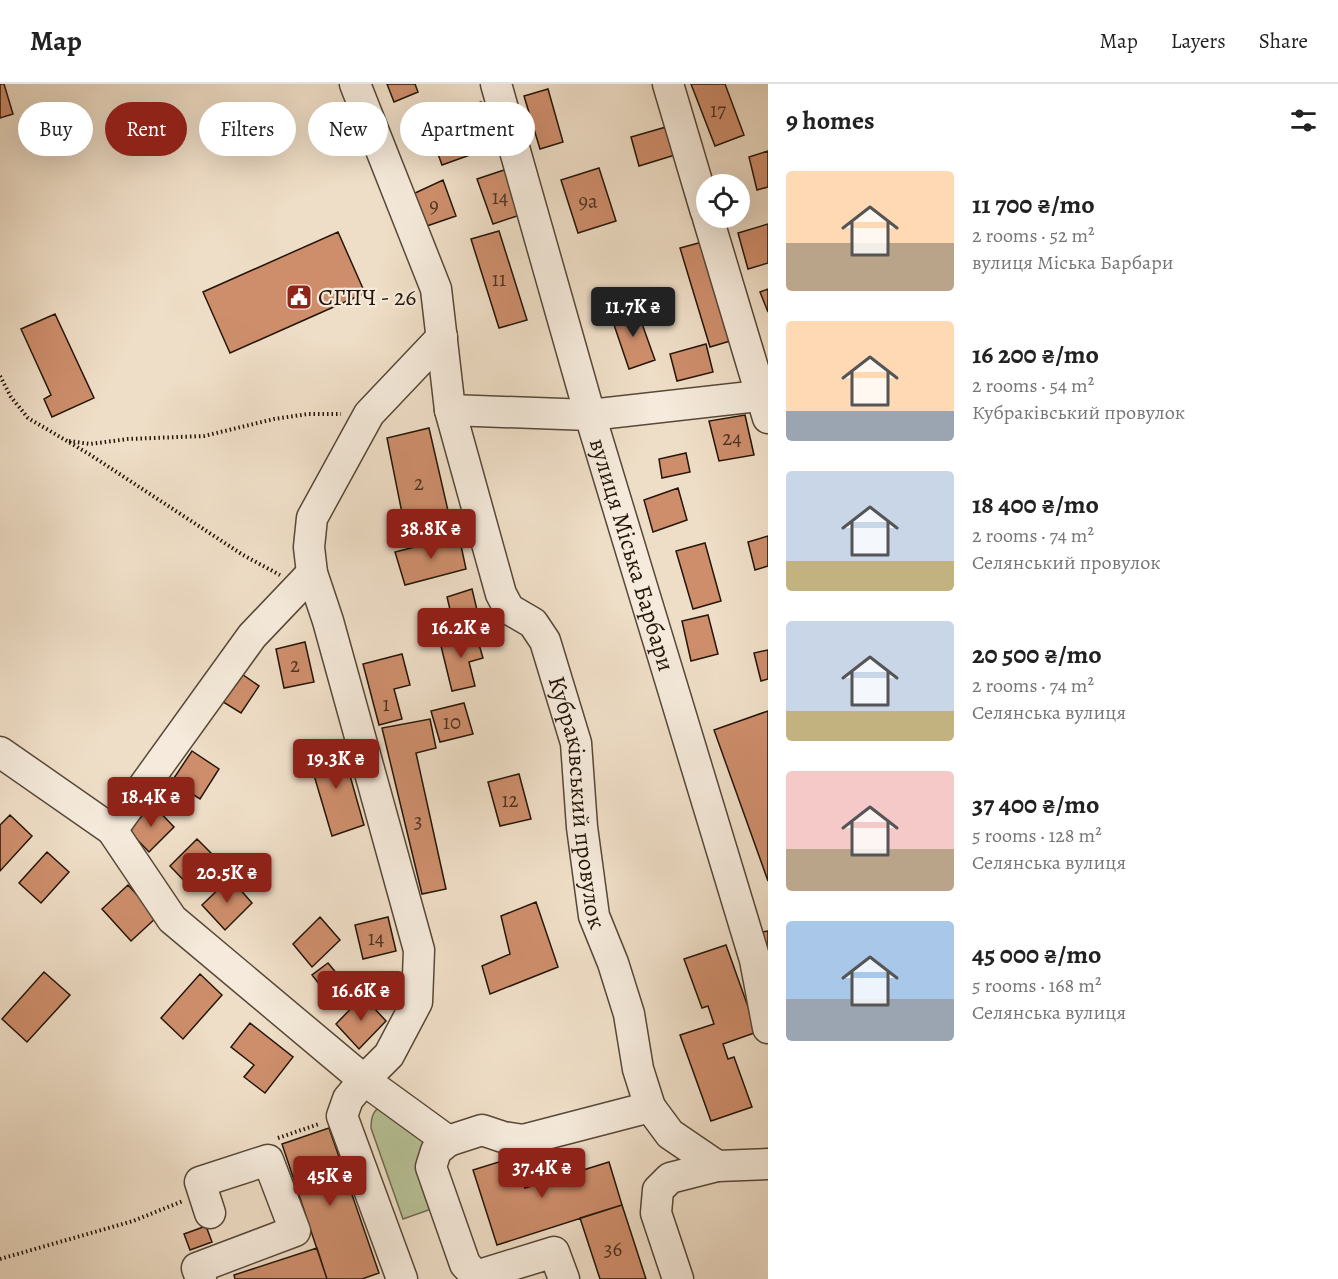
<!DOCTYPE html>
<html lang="en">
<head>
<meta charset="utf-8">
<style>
  body { margin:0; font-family:Alegreya,serif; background:#f2f2f2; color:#222; height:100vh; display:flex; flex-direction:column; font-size:22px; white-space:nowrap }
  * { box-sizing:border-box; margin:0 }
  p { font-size:20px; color:#767676 }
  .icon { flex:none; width:33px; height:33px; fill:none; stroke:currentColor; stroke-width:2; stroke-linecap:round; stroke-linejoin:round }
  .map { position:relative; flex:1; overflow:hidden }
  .panel { display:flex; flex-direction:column; background:#fff; width:570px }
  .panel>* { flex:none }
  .banner { position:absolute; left:18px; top:18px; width:570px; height:54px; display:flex; gap:12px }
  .tools { position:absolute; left:696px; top:90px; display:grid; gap:12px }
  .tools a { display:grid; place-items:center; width:54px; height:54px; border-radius:50%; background:#fff; box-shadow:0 6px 24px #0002; font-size:30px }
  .price { position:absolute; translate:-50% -51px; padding:0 14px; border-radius:6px; background:#8f2418; color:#fff; font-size:20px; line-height:39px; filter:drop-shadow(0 2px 3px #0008) }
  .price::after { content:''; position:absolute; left:50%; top:36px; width:18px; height:14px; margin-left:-9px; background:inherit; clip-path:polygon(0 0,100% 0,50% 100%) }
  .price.current { background:#222; color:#fff }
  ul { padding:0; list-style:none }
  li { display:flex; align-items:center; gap:18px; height:150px; padding:0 18px }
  li span { display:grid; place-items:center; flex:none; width:168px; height:120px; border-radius:6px; color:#555 }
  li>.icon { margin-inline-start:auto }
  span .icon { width:72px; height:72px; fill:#fffc; stroke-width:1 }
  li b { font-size:26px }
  h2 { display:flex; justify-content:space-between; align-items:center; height:72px; padding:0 18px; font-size:26px }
  .chip { padding:0 21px; border-radius:27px; background:#fff; box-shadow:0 6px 24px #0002; font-size:21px; line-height:54px }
  .chip.current { background:#8f2418; color:#fff }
  header { display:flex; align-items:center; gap:36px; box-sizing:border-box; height:84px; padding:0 30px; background:#fff; border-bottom:2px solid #e0e0e0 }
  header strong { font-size:28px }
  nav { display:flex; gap:33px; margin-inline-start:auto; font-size:21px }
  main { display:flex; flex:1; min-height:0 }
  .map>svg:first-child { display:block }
</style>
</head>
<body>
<header>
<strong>Map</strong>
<nav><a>Map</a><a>Layers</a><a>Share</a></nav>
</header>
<main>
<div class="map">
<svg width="768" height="1195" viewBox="0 0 768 1195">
  <rect width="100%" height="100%" fill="#efdec7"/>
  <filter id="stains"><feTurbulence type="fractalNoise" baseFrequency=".00333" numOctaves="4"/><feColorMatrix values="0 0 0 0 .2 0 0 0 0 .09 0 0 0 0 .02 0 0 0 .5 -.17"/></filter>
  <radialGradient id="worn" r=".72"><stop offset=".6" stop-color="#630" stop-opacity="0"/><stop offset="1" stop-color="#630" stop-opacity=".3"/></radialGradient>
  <path fill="#b7c197" stroke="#6e6c50" stroke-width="1.5" d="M385,1020l37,24 18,78 -37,13 -32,-91c0,-13 3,-19 14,-24z"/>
  <path fill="#ce8e6c" stroke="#241609" stroke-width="1.5" d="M0,0h4l9,30 -13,4z
    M387,0h28l3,8 -24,10z
    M691,0h34l19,51 -29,11z
    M548,5l15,53 -23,7 -16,-53z
    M481,18l14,44 -53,19 -16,-44z
    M666,43l9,28 -36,11 -8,-29z
    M768,67v36l-11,3 -8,-33z
    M599,84l17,53 -38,12 -17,-53z
    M507,85l16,45 -30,10 -16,-45z
    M443,96l13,36 -32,11 -11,-33z
    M768,140v39l-20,6 -10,-36z
    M499,147l28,89 -28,8 -28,-89z
    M338,148l27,61 -135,60 -27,-61z
    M706,157l31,98 -27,8 -30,-99z
    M768,205v23l-8,-20z
    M636,223l19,53 -26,9 -18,-53z
    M55,230l39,84 -42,19 -8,-18 7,-4 -30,-66z
    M706,260l7,28 -36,9 -7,-27z
    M745,331l9,40 -35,6 -10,-40z
    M429,344l23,100 -45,10 -20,-100z
    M686,369l4,19 -28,6 -3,-19z
    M678,404l9,32 -34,12 -9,-32z
    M459,452l7,33 -61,16 -10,-33z
    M768,452v30l-13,4 -7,-28z
    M705,459l16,58 -28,8 -17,-58z
    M472,505l6,25 -25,8 -6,-25z
    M708,531l10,39 -27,7 -9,-40z
    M475,547l8,27 -14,4 6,24 -23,5 -12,-49z
    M305,558l9,40 -30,6 -8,-39z
    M768,566v29l-7,2 -7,-28z
    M402,570l8,31 -16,4 8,30 -23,6 -16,-61z
    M239,588l20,14 -18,27 -21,-13z
    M464,619l9,31 -33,8 -9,-31z
    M768,627v170l-54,-151z
    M430,635l6,29 -20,5 30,136 -24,5 -40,-166z
    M341,660l23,81 -32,11 -24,-81z
    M192,667l27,18 -19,30 -28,-18z
    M519,690l12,45 -31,7 -12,-44z
    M153,721l21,22 -25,25 -21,-22z
    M10,731l22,21 -32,35v-46z
    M197,755l24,24 -27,28 -24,-25z
    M47,768l22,20 -28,31 -22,-20z
    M230,794l22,25 -27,27 -23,-25z
    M128,801l29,32 -26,24 -29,-32z
    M536,818l22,65 -68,27 -8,-28 28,-12 -9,-38z
    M320,833l20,23 -28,27 -19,-23z
    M388,833l8,34 -33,8 -8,-34z
    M768,847v24l-6,-23z
    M726,861l31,87 -34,12 5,15 6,-2 18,50 -41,14 -31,-86 34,-11 -6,-18 -6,2 -18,-49z
    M328,879l19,23 -16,13 -19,-24z
    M44,888l26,23 -43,47 -25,-23z
    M200,890l22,21 -39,44 -22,-21z
    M363,912l23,25 -27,28 -23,-25z
    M250,939l43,34 -28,36 -21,-16 10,-12 -23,-18z
    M329,1044l50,145 -17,6h-35l-45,-135z
    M515,1073l10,31 84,-26 13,43 -125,40 -24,-75z
    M622,1121l24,74h-46l-20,-61z
    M206,1142l6,16 -22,8 -6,-16z
    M317,1164l10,31h-92l-1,-4z"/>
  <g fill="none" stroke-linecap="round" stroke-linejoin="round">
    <g stroke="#574838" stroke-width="33">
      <g id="minor">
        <path id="s1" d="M355,0l81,205 14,121 51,184 8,15 24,14 12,18 31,102 6,84 12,89 19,47 16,51 9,55 12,38"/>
        <path id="s2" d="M496,0l94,331 165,545 13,68"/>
        <path d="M668,0l38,128"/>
        <path d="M708,134l60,200"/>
        <path d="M450,326l140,5 178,-20"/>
        <path d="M0,668l112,78 60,89 192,161 84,61 34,-11 21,7 20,3 127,-33 20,27 47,32 51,-2"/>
        <path d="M112,746l140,-194 60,-63"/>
        <path d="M448,1057l-12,10 -5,16 34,97 11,12 78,-24 10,27"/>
        <path d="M201,1195l-4,-11 98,-37 -27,-71 -68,22 10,31"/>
        <path d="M402,1195l-60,-163 6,-17 16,-19 25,-25 28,-53 2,-52 -91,-329 -16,-48 -3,-26 3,-29 57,-104 73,-77"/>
        <path d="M678,1195l-22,-66 2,-23 12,-12 47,-12"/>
      </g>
    </g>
    <path stroke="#241609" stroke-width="4" stroke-dasharray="1.5 3" stroke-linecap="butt" d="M0,292l11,21 17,21 61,36 154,101 37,20
      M69,357l21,3 38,-5 76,-3 70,-17 34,-5h33
      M278,1054l41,-14
      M0,1175l133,-38 50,-20"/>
    <use href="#minor" stroke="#f5eadb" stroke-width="30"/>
  </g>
  <defs>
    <g id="civic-square" transform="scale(1.35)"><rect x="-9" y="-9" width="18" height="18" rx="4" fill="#8f2418" stroke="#f5eadb"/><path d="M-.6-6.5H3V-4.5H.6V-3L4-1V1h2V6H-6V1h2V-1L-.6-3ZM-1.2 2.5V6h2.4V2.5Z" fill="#fff"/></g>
  </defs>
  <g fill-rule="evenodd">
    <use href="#civic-square" x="299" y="213"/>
  </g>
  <g text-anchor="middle" stroke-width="4.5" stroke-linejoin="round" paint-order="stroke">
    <g font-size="21" fill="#4e3422">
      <text x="718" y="33">17</text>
      <text x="500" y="120">14</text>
      <text x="588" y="124">9а</text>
      <text x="434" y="128">9</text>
      <text x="499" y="202">11</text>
      <text x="732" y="361">24</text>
      <text x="419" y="406">2</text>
      <text x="295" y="588">2</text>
      <text x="386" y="627">1</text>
      <text x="452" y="645">10</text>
      <text x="510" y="723">12</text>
      <text x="418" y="744">3</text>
      <text x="376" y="861">14</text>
      <text x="613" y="1172">36</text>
    </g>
    <g font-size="24" fill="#241609" stroke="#f5eadb" text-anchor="start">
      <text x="318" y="221">СГПЧ - 26</text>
    </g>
    <g font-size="24" fill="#241609" stroke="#f5eadb">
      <text dy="8" stroke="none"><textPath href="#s2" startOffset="490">вулиця Міська Барбари</textPath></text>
      <text dy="8" stroke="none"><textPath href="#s1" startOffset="765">Кубраківський провулок</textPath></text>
    </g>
  </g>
  <rect width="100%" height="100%" filter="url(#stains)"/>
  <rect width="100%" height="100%" fill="url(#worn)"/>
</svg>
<div class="tools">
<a><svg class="icon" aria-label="locate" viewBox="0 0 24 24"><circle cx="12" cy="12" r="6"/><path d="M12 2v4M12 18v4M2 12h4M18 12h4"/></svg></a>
</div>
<b class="price current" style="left:633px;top:254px">11.7K ₴</b>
<b class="price" style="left:431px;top:476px">38.8K ₴</b>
<b class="price" style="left:461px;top:575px">16.2K ₴</b>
<b class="price" style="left:336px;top:706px">19.3K ₴</b>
<b class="price" style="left:151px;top:744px">18.4K ₴</b>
<b class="price" style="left:227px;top:820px">20.5K ₴</b>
<b class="price" style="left:361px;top:938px">16.6K ₴</b>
<b class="price" style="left:542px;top:1115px">37.4K ₴</b>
<b class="price" style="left:330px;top:1123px">45K ₴</b>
<div class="banner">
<a class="chip">Buy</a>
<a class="chip current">Rent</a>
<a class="chip">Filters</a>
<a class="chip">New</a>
<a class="chip">Apartment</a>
</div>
</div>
<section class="panel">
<h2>9 homes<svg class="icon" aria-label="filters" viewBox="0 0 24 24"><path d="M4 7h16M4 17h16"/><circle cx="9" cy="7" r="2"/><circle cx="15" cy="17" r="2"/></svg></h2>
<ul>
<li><span style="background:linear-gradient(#ffd9b3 60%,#b9a48a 0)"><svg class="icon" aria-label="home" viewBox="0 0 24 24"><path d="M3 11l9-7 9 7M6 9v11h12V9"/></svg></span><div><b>11 700 ₴/mo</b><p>2 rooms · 52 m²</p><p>вулиця Міська Барбари</p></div></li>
<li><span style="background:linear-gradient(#ffd9b3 75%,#9aa5b1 0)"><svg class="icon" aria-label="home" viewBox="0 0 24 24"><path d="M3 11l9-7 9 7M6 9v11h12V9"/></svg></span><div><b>16 200 ₴/mo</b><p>2 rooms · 54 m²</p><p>Кубраківський провулок</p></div></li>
<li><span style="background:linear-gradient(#c9d6e8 75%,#c2b280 0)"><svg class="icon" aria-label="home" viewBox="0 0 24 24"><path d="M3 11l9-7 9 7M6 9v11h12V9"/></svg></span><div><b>18 400 ₴/mo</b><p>2 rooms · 74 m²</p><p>Селянський провулок</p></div></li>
<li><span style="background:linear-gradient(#c9d6e8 75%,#c2b280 0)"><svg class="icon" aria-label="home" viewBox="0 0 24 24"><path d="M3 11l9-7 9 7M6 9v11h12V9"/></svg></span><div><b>20 500 ₴/mo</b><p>2 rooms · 74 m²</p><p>Селянська вулиця</p></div></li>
<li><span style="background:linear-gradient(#f6c9c9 65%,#b9a48a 0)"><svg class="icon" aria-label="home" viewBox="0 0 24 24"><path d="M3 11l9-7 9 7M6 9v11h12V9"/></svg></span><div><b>37 400 ₴/mo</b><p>5 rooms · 128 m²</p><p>Селянська вулиця</p></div></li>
<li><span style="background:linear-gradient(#a9c7e8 65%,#9aa5b1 0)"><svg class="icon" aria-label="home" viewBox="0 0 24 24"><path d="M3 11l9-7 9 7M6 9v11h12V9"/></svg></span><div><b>45 000 ₴/mo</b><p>5 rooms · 168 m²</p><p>Селянська вулиця</p></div></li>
</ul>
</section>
</main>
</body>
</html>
